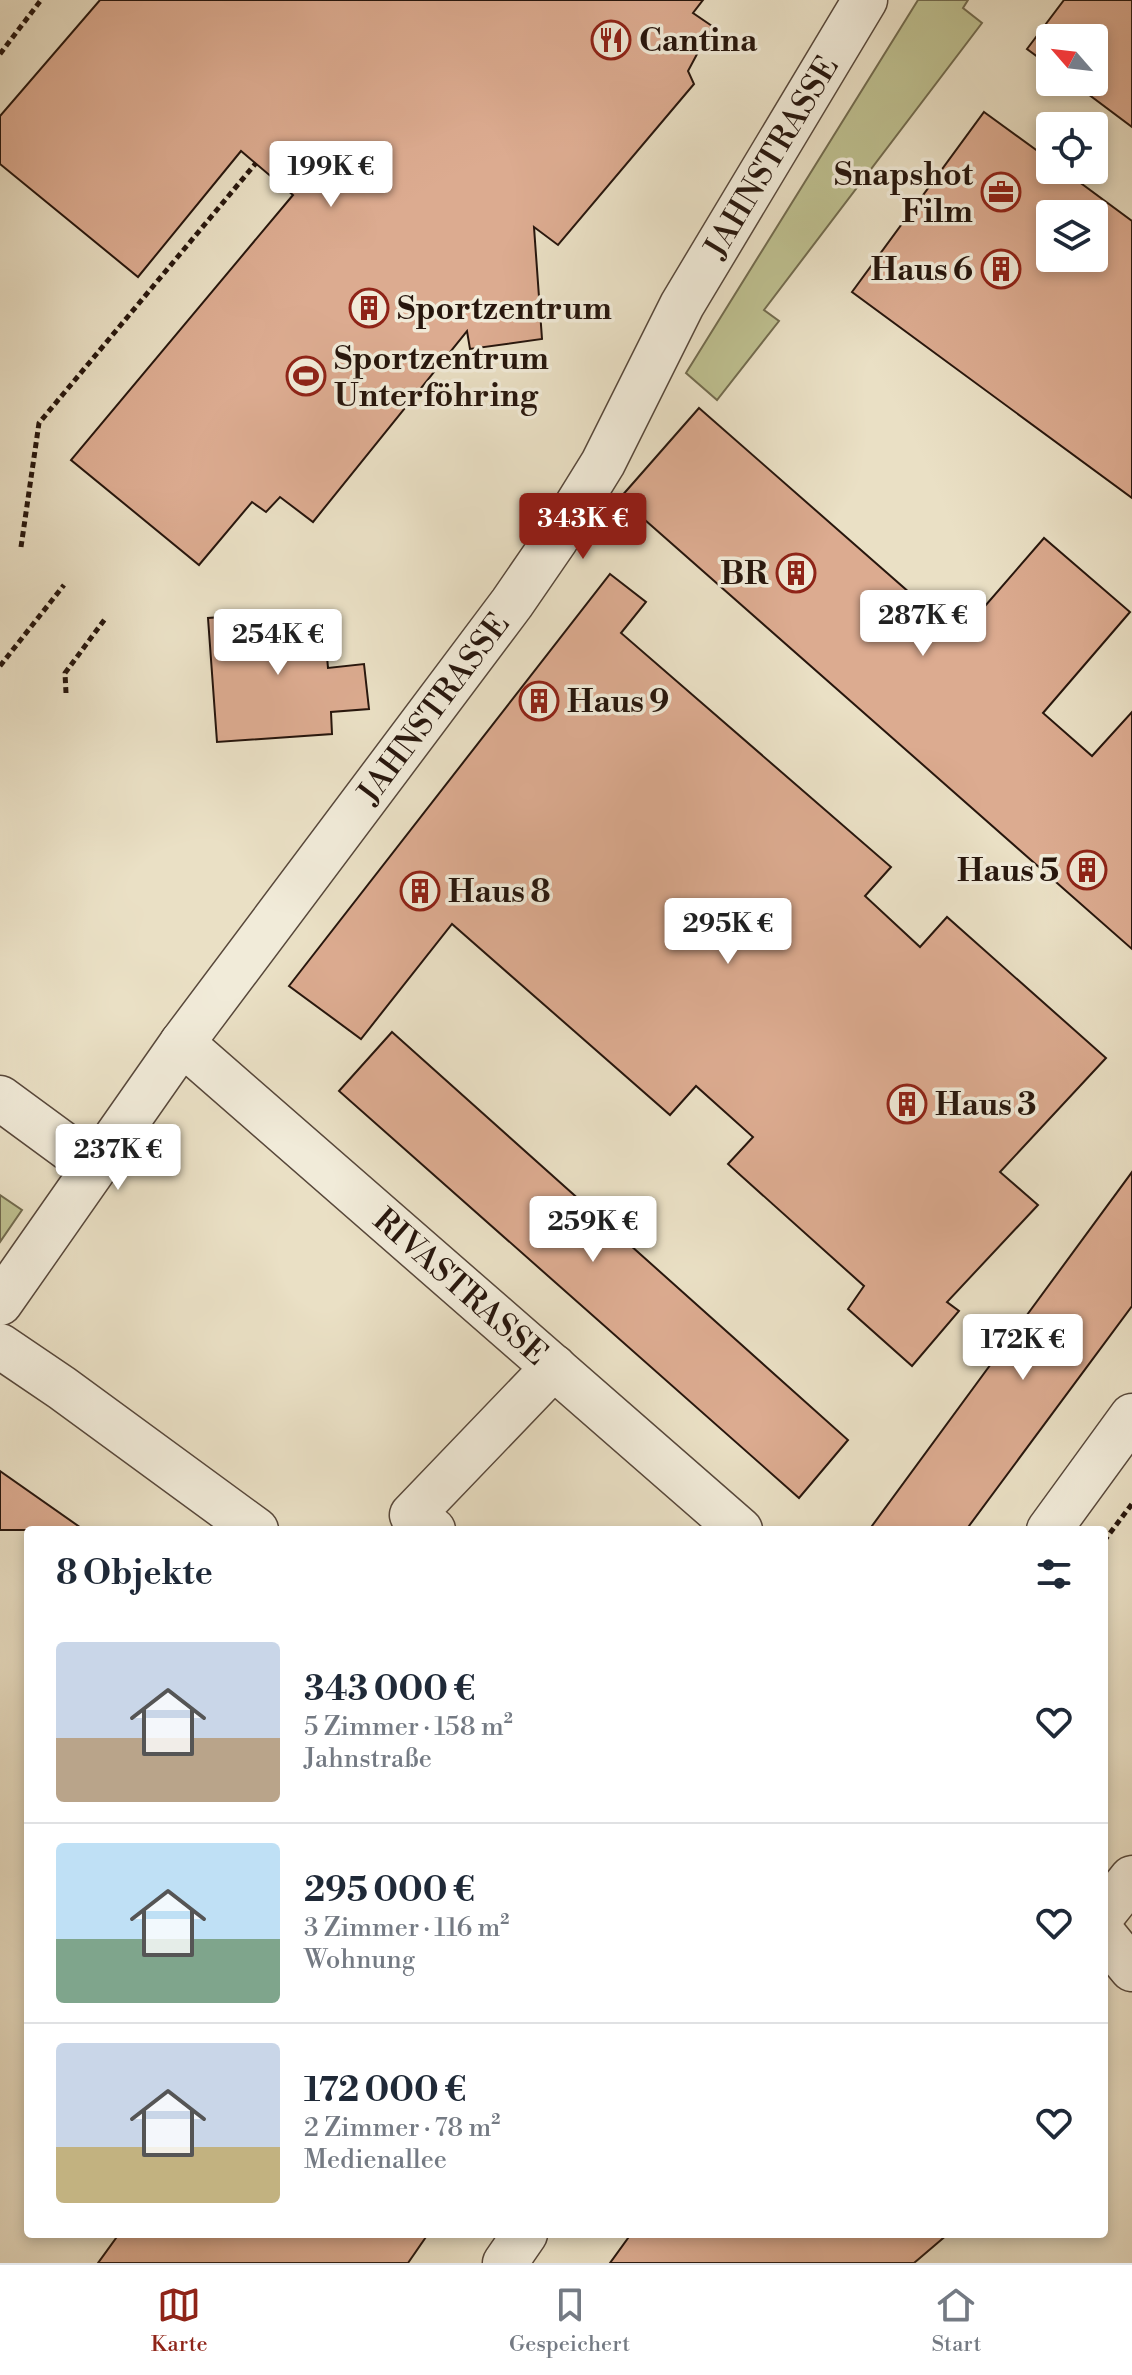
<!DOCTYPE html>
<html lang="de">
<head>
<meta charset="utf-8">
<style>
  body { margin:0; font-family:"Libre Bodoni",serif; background:#f2f2f3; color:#1f2937; height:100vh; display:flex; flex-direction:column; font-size:30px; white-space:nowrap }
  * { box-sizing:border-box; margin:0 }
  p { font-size:26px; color:#747a83 }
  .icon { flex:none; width:44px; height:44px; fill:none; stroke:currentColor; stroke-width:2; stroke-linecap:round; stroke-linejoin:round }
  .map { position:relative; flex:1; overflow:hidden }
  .panel { position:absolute; left:24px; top:1526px; width:1084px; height:712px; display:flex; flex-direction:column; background:#fff; border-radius:8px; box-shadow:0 4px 12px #0003 }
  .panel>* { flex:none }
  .needle { width:52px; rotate:298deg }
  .buttons { position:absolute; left:1036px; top:24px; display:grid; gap:16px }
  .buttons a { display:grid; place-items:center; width:72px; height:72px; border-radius:8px; background:#fff; box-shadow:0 4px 12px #0003; font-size:40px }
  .price { position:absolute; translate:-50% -68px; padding:0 18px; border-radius:8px; background:#fff; color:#222; font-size:26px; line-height:52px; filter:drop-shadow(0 2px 4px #0008) }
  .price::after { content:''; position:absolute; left:50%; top:48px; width:24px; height:18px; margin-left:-12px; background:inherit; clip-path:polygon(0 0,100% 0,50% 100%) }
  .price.current { background:#8f2418; color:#fff }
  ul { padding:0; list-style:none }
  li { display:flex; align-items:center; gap:24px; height:200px; padding:0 32px }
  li+li { border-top:2px solid #e0e1e3 }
  li span { display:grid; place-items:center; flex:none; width:224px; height:160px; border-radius:8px; color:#555 }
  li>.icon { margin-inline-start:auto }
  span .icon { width:96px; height:96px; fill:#fffc; stroke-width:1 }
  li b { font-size:34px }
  h2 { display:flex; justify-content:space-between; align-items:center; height:96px; padding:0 32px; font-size:34px }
  .dock { display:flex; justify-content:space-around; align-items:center; height:112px; border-top:2px solid #e0e1e3; background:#fff; font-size:22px; color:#747a83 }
  .dock a { display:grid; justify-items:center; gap:4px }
  .dock .current { color:#8f2418 }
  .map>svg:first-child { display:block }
</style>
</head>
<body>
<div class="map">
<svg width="1132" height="2263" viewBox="0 0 1132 2263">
  <rect width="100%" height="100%" fill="#eae0c5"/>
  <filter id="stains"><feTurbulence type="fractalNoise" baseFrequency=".0025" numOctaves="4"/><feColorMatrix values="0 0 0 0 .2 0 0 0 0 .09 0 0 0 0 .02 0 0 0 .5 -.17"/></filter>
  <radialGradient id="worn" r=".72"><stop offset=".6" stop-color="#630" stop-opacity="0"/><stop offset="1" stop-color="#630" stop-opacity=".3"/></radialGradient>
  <path fill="#bec090" stroke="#726b4e" stroke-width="2" d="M918,0h50l-5,8 19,15 -218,287 15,11 -62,79 -31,-27z
    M0,1195l22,15 -22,32z"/>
  <path fill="#dcab90" stroke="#27160d" stroke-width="2" fill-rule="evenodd" d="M100,0h603l-10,13 19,13 -24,45 6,13 -136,161 -24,-18 8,112 -72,10 -3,-18 -154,191 -33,-25 -14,15 -14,-10 -53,63 -128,-105 222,-265 -52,-44 -103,126 -138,-113v-48z
    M1064,0h68v127l-60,-45h22v-44h-44v28l-23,-17z
    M984,112l66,48v10h13l69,51v277l-280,-206zM1050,214h44v44h-44z
    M699,408l260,228 85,-98 86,74 -87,101 49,43 40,-44v237l-512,-451z
    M610,574l36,28 -25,31 270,234 -26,29 55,51 27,-30 159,141 -106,114 38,33 -91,97 12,9 -47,55 -64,-57 16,-23 -136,-122 25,-27 -57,-51 -26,29 -218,-191 -91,115 -72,-53z
    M323,610l5,58 36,-4 5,45 -38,3 1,22 -115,8 -9,-124z
    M392,1032l456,408 -49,58 -460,-407z
    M1132,1172v134l-166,224h-97z
    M0,1471l84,59h-84z
    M119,2234h309l-20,29h-310z
    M631,2234h317l-34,29h-304z"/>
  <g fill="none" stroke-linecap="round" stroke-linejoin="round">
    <g stroke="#58483b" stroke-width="47">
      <g id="minor">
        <path id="s1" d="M182,1043l558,487"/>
        <path d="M0,1098l94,69"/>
        <path id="s2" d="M0,1303l182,-260 330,-440 44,-64 47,-76 79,-158 183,-305"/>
        <path d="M0,1346l62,42 194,142"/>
        <path d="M433,1530l-21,-15 142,-148"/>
        <path d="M1049,1530l83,-114"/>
        <path d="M1104,1913l28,-35"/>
        <path d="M1104,1935l28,34"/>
        <path d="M505,2263l20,-29"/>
      </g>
    </g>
    <path stroke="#27160d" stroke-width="5" stroke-dasharray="6 4" stroke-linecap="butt" d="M0,54l41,-54
      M21,547l18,-124 217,-260
      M0,666l64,-81
      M66,693l-1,-20 40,-54
      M1104,1541l28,-37"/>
    <use href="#minor" stroke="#f1ebd9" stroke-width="44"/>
  </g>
  <defs>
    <g id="restaurant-ring" transform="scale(2)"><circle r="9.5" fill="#f1ebd9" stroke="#8f2418" stroke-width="1.5"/><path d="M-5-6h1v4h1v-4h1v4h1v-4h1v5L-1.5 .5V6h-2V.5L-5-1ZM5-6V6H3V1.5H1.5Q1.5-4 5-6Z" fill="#8f2418"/></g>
    <g id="office-ring" transform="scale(2)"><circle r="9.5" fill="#f1ebd9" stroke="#8f2418" stroke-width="1.5"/><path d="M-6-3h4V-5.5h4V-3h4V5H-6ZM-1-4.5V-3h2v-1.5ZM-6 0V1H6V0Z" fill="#8f2418"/></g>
    <g id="building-ring" transform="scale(2)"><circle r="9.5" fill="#f1ebd9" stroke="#8f2418" stroke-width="1.5"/><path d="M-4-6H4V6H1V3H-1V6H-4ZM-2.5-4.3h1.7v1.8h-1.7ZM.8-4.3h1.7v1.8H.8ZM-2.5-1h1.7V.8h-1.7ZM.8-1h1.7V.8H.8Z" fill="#8f2418"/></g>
    <g id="stadium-ring" transform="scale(2)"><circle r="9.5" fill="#f1ebd9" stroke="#8f2418" stroke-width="1.5"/><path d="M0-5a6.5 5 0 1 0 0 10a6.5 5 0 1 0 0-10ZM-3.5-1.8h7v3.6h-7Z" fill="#8f2418"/></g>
  </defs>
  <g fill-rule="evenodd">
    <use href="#restaurant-ring" x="611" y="40"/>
    <use href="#office-ring" x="1001" y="192"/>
    <use href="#building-ring" x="1001" y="269"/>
    <use href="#building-ring" x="369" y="308"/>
    <use href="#stadium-ring" x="306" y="376"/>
    <use href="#building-ring" x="796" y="573"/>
    <use href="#building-ring" x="539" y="701"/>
    <use href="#building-ring" x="1087" y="870"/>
    <use href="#building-ring" x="420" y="891"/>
    <use href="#building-ring" x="907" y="1104"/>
  </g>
  <g text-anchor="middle" stroke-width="7" stroke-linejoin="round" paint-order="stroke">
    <g font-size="32" font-weight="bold" fill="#27160d" stroke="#f1ebd9" text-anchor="start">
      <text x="639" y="51">Cantina</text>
      <text x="973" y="185" text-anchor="end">Snapshot<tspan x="973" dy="37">Film</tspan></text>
      <text x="973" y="280" text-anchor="end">Haus 6</text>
      <text x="397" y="319">Sportzentrum</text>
      <text x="334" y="369">Sportzentrum<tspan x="334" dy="37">Unterföhring</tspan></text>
      <text x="768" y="584" text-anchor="end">BR</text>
      <text x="567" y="712">Haus 9</text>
      <text x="1059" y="881" text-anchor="end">Haus 5</text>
      <text x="448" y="902">Haus 8</text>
      <text x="935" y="1115">Haus 3</text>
    </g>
    <g font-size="32" fill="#27160d" stroke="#f1ebd9">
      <text dy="11" stroke="none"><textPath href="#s2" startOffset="1384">JAHNSTRASSE</textPath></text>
      <text dy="11" stroke="none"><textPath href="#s2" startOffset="736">JAHNSTRASSE</textPath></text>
      <text dy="11" stroke="none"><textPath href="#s1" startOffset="370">RIVASTRASSE</textPath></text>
    </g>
  </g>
  <rect width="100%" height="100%" filter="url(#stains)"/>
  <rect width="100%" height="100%" fill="url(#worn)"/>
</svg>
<div class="buttons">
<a><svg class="needle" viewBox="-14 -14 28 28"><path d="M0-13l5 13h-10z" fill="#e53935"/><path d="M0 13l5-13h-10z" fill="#747a83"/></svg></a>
<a><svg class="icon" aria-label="locate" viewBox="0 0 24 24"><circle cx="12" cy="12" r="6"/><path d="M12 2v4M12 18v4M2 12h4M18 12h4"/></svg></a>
<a><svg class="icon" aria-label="layers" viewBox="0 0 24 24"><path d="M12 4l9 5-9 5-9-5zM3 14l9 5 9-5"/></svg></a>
</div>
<b class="price" style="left:331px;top:209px">199K €</b>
<b class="price current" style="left:583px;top:561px">343K €</b>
<b class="price" style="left:923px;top:658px">287K €</b>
<b class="price" style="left:278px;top:677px">254K €</b>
<b class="price" style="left:728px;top:966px">295K €</b>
<b class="price" style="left:118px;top:1192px">237K €</b>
<b class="price" style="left:593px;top:1264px">259K €</b>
<b class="price" style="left:1023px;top:1382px">172K €</b>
<section class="panel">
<h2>8 Objekte<svg class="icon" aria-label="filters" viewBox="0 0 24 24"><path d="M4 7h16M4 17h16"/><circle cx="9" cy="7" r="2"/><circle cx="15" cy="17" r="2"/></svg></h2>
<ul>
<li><span style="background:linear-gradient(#c9d6e8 60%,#b9a48a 0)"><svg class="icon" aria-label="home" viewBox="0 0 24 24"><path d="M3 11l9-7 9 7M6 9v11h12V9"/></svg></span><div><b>343 000 €</b><p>5 Zimmer · 158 m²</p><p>Jahnstraße</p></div><svg class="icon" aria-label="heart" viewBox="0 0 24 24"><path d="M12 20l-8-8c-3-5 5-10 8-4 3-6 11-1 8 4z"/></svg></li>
<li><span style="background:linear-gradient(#bfe0f5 60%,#7fa58c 0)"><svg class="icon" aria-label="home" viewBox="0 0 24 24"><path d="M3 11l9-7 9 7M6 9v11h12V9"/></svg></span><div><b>295 000 €</b><p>3 Zimmer · 116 m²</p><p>Wohnung</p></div><svg class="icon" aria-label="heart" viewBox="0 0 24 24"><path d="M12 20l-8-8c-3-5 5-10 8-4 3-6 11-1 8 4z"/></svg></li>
<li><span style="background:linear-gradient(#c9d6e8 65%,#c2b280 0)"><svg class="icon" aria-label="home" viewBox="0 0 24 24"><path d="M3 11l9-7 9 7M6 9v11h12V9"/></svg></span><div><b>172 000 €</b><p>2 Zimmer · 78 m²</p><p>Medienallee</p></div><svg class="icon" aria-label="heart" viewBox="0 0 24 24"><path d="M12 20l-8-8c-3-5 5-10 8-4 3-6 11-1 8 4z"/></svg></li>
</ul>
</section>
</div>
<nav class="dock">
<a class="current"><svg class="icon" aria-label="map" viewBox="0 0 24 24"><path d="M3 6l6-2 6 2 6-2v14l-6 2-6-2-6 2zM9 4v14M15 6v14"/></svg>Karte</a>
<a><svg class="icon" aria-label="saved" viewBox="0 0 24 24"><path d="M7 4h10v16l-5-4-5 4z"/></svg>Gespeichert</a>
<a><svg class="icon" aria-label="home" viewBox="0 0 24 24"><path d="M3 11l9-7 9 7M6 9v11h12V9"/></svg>Start</a>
</nav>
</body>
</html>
